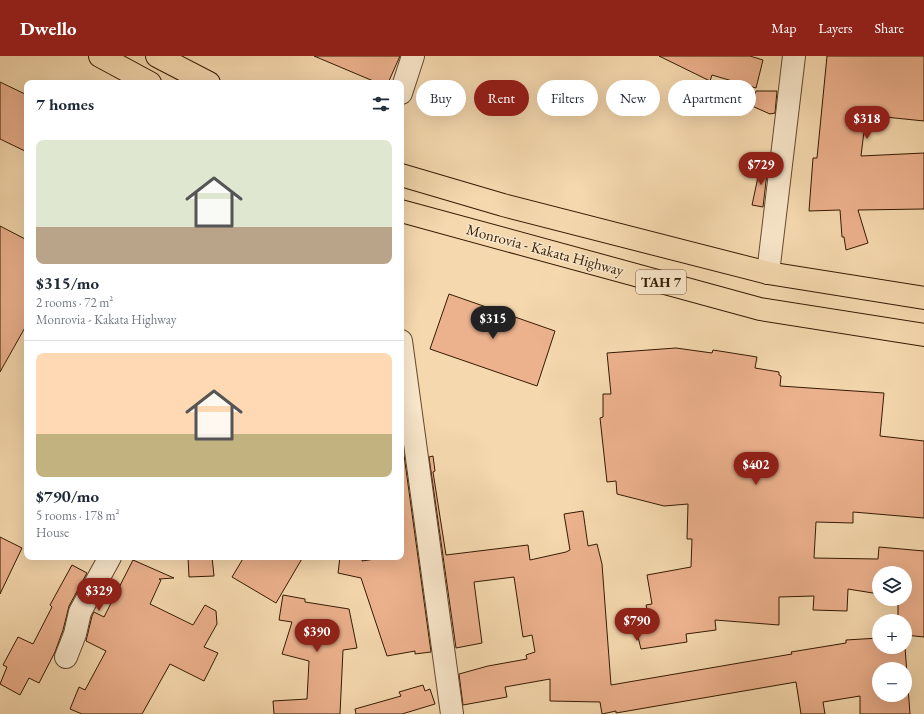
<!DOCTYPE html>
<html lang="en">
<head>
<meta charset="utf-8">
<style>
  body { margin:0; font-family:"EB Garamond",serif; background:#f2f2f3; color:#1f2937; height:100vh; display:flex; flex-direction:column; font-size:15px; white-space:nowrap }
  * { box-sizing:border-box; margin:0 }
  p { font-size:13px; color:#747a83 }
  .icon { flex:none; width:22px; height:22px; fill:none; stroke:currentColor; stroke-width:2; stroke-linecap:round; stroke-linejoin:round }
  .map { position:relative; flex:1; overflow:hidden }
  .details { position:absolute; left:24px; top:24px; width:380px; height:480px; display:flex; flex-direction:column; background:#fff; border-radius:8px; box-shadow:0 4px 16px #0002 }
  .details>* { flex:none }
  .hud { position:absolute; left:416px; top:24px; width:380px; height:36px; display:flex; gap:8px }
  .controls { position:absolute; left:872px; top:510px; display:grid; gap:8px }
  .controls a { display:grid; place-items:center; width:40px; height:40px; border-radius:50%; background:#fff; box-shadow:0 4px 16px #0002; font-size:20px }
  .price { position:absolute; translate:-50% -34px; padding:0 9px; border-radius:14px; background:#8f2418; color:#fff; font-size:13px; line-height:26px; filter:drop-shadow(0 1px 2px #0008) }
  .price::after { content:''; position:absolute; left:50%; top:24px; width:12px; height:9px; margin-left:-6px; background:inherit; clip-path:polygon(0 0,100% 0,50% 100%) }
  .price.selected { background:#222; color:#fff }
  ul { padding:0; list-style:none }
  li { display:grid; align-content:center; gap:8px; height:212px; padding:0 12px }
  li+li { border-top:1px solid #e0e1e3 }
  li span { display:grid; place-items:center; height:124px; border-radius:8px; color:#555 }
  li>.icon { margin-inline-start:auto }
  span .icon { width:72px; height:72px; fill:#fffc; stroke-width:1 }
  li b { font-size:17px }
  h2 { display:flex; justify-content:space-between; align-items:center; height:48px; padding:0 12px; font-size:17px }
  .chip { padding:0 14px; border-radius:18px; background:#fff; box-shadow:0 4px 16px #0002; font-size:14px; line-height:36px }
  .chip.selected { background:#8f2418; color:#fff }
  header { display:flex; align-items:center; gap:24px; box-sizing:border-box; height:56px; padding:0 20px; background:#8f2418; color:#fff }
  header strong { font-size:19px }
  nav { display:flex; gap:22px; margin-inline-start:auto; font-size:14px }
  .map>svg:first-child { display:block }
</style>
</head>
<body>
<header>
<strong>Dwello</strong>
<nav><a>Map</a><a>Layers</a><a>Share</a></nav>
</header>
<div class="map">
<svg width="924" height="658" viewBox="0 0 924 658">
  <rect width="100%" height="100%" fill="#f5d8ae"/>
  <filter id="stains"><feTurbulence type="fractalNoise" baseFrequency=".005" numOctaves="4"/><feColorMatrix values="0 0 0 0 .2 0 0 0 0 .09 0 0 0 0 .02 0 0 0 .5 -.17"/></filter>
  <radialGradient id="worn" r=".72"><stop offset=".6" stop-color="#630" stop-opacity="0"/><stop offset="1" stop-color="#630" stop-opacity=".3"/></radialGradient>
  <path fill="#ecb18d" stroke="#351b02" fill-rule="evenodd" d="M314,0h86l-12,27h-10z
    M659,0h91l13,4 -7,28 -44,-13 -2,6z
    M827,0h97v65l-58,-6 -5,41 63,-3v56l-66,1 10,33 -22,7 -2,-13h-2l-2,-27 -31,1 4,-53h4z
    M0,26l27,13v57l-27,-13z
    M756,35h21l-2,22 -5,1 -18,-8z
    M761,107l7,1 -5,43 -11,-2z
    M0,170l27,14v84l-27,48z
    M449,238l106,37 -18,55 -107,-37z
    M676,292l36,5 1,-3 44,7 -2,11 24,4v3l2,1 -1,10 104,7 -4,43 44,5v77l-71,-6v11l-37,-1 -2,36 64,1 1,-12 45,4v86l-19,-2v-14h-7v-22h7v-26h-26v21l-31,-5 -1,22 -34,-1 1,-14 -35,1v28l-64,-5 1,10 -30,4 1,8 -46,7 -5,-20 15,-3 -5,-21 6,-1 -5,-29 44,-8 1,-28h-5l1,-35 -24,2 -47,-12 -1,-13 -9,1 -7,-64 3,-1v-23h8l-4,-41z
    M401,377l30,219 -16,2v-3l-28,5 -26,-78 -23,-5 2,-16h23l-1,4 26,-4h13z
    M433,400l2,15 -2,1 13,83 82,-10 2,15 36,-8 4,-2 -6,-36 19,-3 5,35 9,-2 5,20 9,121 181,-31 -1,-2 55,-9v-3l33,-2v9h26l5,67h-50v-18l-37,6 2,12h-24l-5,-32 -180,31v-2l-14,3 -2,-12 -50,-1v-22l-45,8 2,10 -44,8 -4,-31 29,-8 39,-7 -1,-4 9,-3 -3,-17 -9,2 -9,-60 -40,5 8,61 -26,5 -27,-191zM879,613h26v26h-26z
    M0,481l22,11 -22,46z
    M188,501h24l2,19 -25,1z
    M244,501h59l-27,46 -44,-26z
    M133,504l41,18 -15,1 2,1 -11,24 43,21 12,-20 11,6 1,13 -13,23 14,6 -14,28 -34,-17 -28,50h-60l-12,-5 9,-22 6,3 21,-39 -20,-10 6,-25 2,-4 10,5z
    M72,509l15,8 -18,33 -6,24 -8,22 -16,31 -10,-5 -9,17 -20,-11 7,-17 -4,-2 15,-28 15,7 19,-37 -2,-2z
    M283,539l22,4v3l44,7 8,39 -14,2 -3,64h-66l-1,-13 34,-2 2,-38 -27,-7 10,-32 -13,-2z
    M423,629l2,6 5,-2 5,15 -33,10h-46l-1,-5 46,-13 -2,-4z"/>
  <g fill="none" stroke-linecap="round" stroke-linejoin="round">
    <g stroke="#654a2d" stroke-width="24">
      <path id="minor" d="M401,37l12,-37
        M768,217l26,-217
        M401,285l51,373
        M66,601l9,-23 5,-22 30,-55"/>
    </g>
    <g stroke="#351b02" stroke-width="24">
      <path id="highway" d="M100,0l50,27
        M157,0l52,27
        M401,119l102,30 265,68 156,25
        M401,155l359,98 164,26"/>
    </g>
    <use href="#minor" stroke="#f8e6ca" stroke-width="22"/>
    <use href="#highway" stroke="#f5d8ae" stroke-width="22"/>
  </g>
  <g text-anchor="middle" stroke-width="3" stroke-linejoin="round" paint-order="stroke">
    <rect fill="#f8e6ca" stroke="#70583e" stroke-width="1" x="636" y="214" width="50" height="24" rx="3"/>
    <g font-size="14" font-weight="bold" fill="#351b02">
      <text x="661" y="231">TAH 7</text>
    </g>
    <g font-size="15" fill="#351b02" stroke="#f8e6ca">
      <text transform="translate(545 194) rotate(15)" y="5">Monrovia - Kakata Highway</text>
    </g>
  </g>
  <rect width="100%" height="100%" filter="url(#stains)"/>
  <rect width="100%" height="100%" fill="url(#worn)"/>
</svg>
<div class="controls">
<a><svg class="icon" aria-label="layers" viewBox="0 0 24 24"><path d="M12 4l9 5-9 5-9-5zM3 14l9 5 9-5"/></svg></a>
<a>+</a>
<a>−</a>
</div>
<b class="price" style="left:867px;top:84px">$318</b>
<b class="price" style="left:761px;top:130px">$729</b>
<b class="price selected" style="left:493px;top:284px">$315</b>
<b class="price" style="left:756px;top:430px">$402</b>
<b class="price" style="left:99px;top:556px">$329</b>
<b class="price" style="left:637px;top:586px">$790</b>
<b class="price" style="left:317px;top:597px">$390</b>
<div class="hud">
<a class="chip">Buy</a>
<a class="chip selected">Rent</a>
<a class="chip">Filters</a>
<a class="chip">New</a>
<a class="chip">Apartment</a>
</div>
<section class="details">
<h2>7 homes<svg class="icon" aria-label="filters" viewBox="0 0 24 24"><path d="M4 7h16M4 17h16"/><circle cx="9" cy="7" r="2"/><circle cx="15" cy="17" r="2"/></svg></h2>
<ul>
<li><span style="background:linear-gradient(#dfe7d0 70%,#b9a48a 0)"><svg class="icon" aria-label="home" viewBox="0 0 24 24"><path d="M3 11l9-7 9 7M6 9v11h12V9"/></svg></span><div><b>$315/mo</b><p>2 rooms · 72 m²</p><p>Monrovia - Kakata Highway</p></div></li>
<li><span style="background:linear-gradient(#ffd9b3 65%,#c2b280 0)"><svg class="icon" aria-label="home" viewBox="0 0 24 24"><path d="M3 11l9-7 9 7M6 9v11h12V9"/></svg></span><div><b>$790/mo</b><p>5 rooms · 178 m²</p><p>House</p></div></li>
</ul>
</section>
</div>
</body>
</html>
